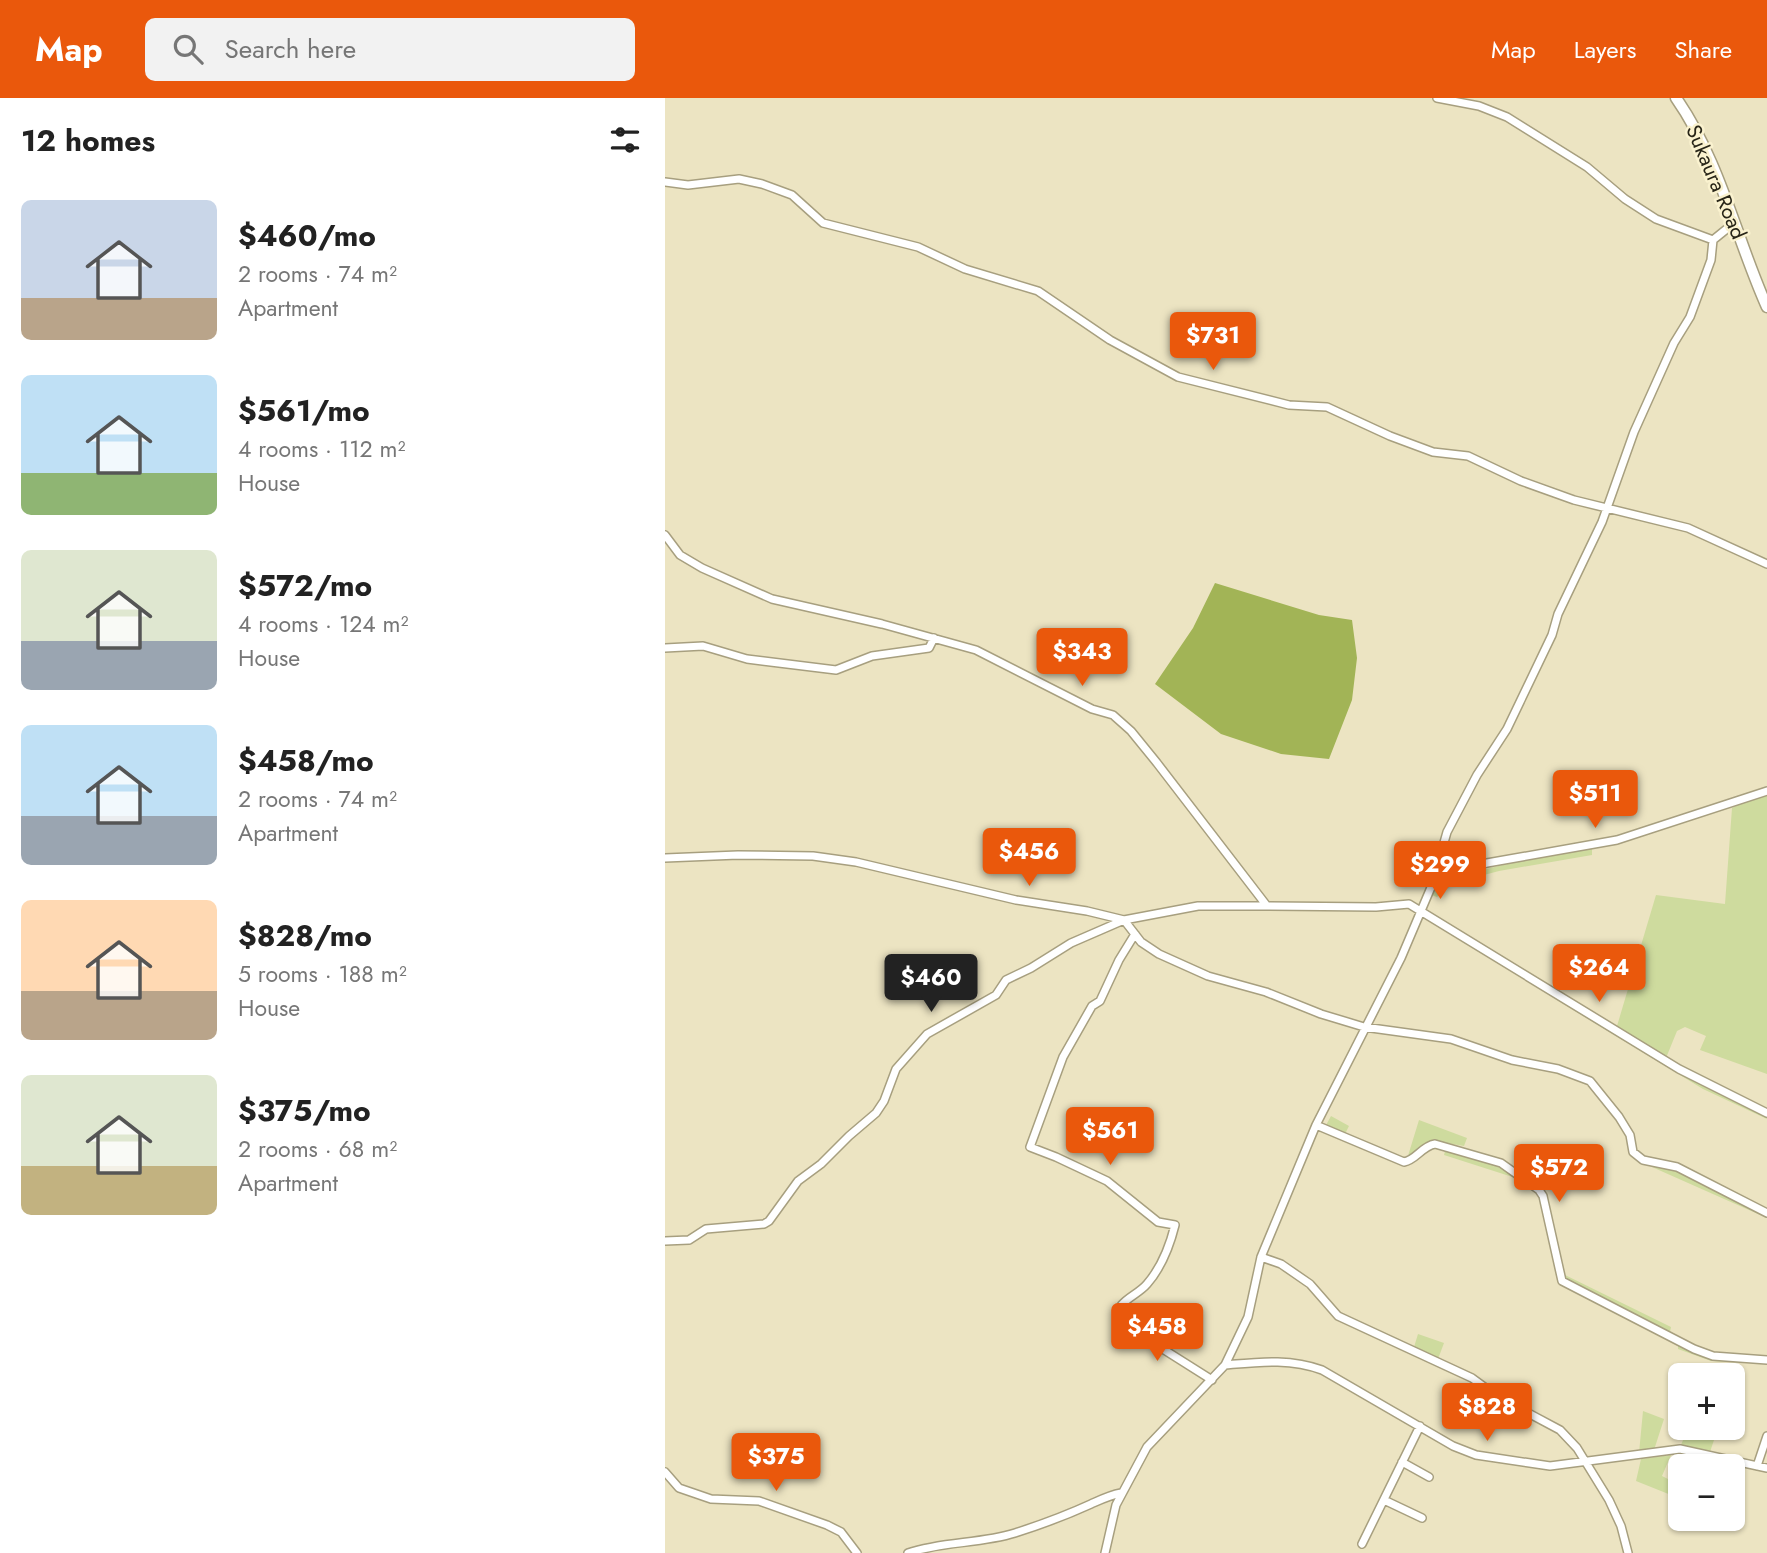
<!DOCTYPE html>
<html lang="en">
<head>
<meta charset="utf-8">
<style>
  body { margin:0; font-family:Jost,sans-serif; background:#f2f2f2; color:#222; height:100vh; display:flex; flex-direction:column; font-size:26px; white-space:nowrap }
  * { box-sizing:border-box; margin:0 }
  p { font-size:23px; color:#767676 }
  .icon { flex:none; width:38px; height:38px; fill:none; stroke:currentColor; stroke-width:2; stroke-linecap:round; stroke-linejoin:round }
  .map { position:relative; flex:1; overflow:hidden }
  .details { display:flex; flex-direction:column; background:#fff; width:665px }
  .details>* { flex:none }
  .tools { position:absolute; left:1003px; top:1265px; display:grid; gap:14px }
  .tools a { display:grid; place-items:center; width:77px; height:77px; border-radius:10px; background:#fff; box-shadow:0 2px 5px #0004; font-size:35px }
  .price { position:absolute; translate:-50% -60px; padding:0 16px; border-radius:7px; background:#ea580c; color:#fff; font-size:23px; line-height:46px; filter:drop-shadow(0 2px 4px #0008) }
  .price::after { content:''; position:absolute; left:50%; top:42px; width:21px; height:16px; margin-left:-10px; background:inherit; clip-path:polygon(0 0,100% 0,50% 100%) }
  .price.active { background:#222; color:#fff }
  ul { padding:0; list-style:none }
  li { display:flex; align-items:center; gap:21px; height:175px; padding:0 21px }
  li span { display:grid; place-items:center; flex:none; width:196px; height:140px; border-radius:10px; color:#555 }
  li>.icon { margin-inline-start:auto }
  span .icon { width:84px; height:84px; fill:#fffc; stroke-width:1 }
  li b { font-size:30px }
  h2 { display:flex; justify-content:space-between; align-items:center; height:84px; padding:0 21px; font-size:30px }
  header { display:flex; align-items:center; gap:42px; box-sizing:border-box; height:98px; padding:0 35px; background:#ea580c; color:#fff }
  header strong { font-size:33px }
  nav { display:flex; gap:38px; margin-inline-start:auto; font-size:24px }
  .search { width:490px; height:63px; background:#f2f2f2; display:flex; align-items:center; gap:18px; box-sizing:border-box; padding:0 24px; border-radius:10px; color:#767676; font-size:26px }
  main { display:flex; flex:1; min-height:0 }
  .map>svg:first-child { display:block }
</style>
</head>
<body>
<header>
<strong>Map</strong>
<div class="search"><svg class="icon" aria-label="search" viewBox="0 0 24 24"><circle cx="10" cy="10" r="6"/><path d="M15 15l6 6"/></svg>Search here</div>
<nav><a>Map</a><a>Layers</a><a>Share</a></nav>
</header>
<main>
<section class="details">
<h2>12 homes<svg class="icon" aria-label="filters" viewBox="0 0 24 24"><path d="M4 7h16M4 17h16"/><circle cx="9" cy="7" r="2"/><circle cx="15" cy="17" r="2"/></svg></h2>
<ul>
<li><span style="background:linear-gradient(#c9d6e8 70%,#b9a48a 0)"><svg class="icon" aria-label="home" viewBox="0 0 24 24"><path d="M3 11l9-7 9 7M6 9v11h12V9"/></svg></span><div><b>$460/mo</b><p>2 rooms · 74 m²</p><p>Apartment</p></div></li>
<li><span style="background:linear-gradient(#bfe0f5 70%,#8fb573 0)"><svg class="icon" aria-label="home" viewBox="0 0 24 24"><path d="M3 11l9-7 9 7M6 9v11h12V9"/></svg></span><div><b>$561/mo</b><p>4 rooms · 112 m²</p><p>House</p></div></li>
<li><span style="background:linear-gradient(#dfe7d0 65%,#9aa5b1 0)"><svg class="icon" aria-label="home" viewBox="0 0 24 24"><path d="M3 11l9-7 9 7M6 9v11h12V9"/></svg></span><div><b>$572/mo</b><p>4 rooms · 124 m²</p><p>House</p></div></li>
<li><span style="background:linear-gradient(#bfe0f5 65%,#9aa5b1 0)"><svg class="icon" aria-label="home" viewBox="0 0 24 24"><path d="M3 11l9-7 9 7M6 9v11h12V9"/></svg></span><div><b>$458/mo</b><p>2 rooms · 74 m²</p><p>Apartment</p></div></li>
<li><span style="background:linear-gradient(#ffd9b3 65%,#b9a48a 0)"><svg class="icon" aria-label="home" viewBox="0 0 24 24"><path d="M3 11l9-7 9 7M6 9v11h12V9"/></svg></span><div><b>$828/mo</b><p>5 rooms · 188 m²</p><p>House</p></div></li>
<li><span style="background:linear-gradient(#dfe7d0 65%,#c2b280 0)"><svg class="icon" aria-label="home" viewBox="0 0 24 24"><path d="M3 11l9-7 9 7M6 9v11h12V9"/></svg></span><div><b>$375/mo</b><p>2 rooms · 68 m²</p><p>Apartment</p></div></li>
</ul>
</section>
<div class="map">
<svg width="1102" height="1455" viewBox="0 0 1102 1455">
  <rect width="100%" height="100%" fill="#ece4c2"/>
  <path fill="#cedb9e" d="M1102,695v281l-67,-24 6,-14 -21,-9 -8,4 -11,27 -49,-32 39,-131 69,9 7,-96 20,-10z
    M927,750v7l-93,16 -45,12 -17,14 -6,-2 2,-7c49,-24 106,-28 159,-40z
    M882,896l158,93 62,29v3l-64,-30z
    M666,1018l18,10 -4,8 -20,-7z
    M754,1022l48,18 -3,8 -29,-5 -28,18z
    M780,1053l56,14 24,16 -81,-26z
    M975,1063l39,11 88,46 -115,-51z
    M898,1176l108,53 -1,5 -103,-51z
    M950,1214l78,38 74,11v3l-56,-3 -33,-12v-3z
    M753,1236l26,9 -6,16 -24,-12z
    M978,1313l21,8 -10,31 -15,3z
    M1023,1330l27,9 -5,15 -29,-7z
    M1006,1357l-9,21 14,7 -5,12 -35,-14 5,-22z"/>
  <path fill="#a2b456" d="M550,485l104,32 33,5 5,38 -5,42 -23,59 -48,-5 -60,-20 -66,-50 38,-56z"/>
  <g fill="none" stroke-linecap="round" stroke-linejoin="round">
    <g stroke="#a79f7f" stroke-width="10">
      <path id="street" d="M772,0l42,8 28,11 80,50 38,32 31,20 57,21
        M0,84l23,3 51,-6 23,5 30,11 31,28 95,24 47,22 73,22 72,49 68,37 111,28 38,2 63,29 43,16 35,4 53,25 53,19 114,28 79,36
        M0,437l15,20 22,13 70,31 110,25 94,26 116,59 21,6 18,16 26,32 110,143 109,1 33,-3 270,165 88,44
        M0,550l38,-2 44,13 89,11 36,-14 57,-8 5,-10
        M0,760l73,-3 75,1 43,6 160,38 71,11 37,9 17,22 18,12 49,22 58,16 55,22 43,13 87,12 61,21 46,9 32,12 29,36 11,18 3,17 10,8 34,7 90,46
        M767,787l25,-14 30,-8 130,-23 150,-49
        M470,836l-16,26 -19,41 -8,5 -29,51 -33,90 26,10 51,24 51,41 17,3c-5,20 -14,43 -28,59 -11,13 -31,16 -30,36l95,60
        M651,1027l88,37c12,-2 18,-16 31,-18l66,19 38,27 4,6 19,85 132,68 19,7 54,4
        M0,1143l24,-1 17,-11 58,-5 5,-3 29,-40 23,-17 28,-28 27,-23 8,-12 12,-32 31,-35 69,-39 10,-15 25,-12 40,-25 53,-23 74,-14h69
        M596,1159l20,7 29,20 28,32 134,62 26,19 62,33 17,18 32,52 12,26 7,27
        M560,1267c34,-3 65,-7 97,5l131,76 23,9 74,11 130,-17 87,19
        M737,1364l27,15
        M1092,1368l10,-30
        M0,1374l14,16 32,11 48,2 68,24 14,7 16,21
        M719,1402l38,18
        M697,1446l58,-118
        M243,1455c35,-12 72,-9 107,-20 25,-8 52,-18 76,-29 11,-5 19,-9 30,-11
        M440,1455l11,-48 31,-58 78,-82 23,-48 13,-60 55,-132 85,-167 31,-73 15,-53 30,-57 30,-46 45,-94 6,-21 44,-92 32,-90 40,-89 16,-26 21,-57 2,-20 21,-17"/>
    </g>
    <g stroke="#a79f7f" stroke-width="13">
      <path id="secondary" d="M1011,0c44,63 60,140 91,209"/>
    </g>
    <use href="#street" stroke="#fff" stroke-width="7"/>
    <use href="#secondary" stroke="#fff" stroke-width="10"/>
  </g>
  <g text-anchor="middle" stroke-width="5" stroke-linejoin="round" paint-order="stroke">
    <g font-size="21" fill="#282518" stroke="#faf2cf">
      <text transform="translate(1051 84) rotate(67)" y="7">Sukaura Road</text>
    </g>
  </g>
</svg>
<div class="tools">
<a>+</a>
<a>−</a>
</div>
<b class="price" style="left:548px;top:274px">$731</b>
<b class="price" style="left:417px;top:590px">$343</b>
<b class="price" style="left:930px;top:732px">$511</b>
<b class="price" style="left:364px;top:790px">$456</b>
<b class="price" style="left:775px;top:803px">$299</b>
<b class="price" style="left:934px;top:906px">$264</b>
<b class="price active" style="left:266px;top:916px">$460</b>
<b class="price" style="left:445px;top:1069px">$561</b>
<b class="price" style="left:894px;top:1106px">$572</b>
<b class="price" style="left:492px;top:1265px">$458</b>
<b class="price" style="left:822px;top:1345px">$828</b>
<b class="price" style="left:111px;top:1395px">$375</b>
</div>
</main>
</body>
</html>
